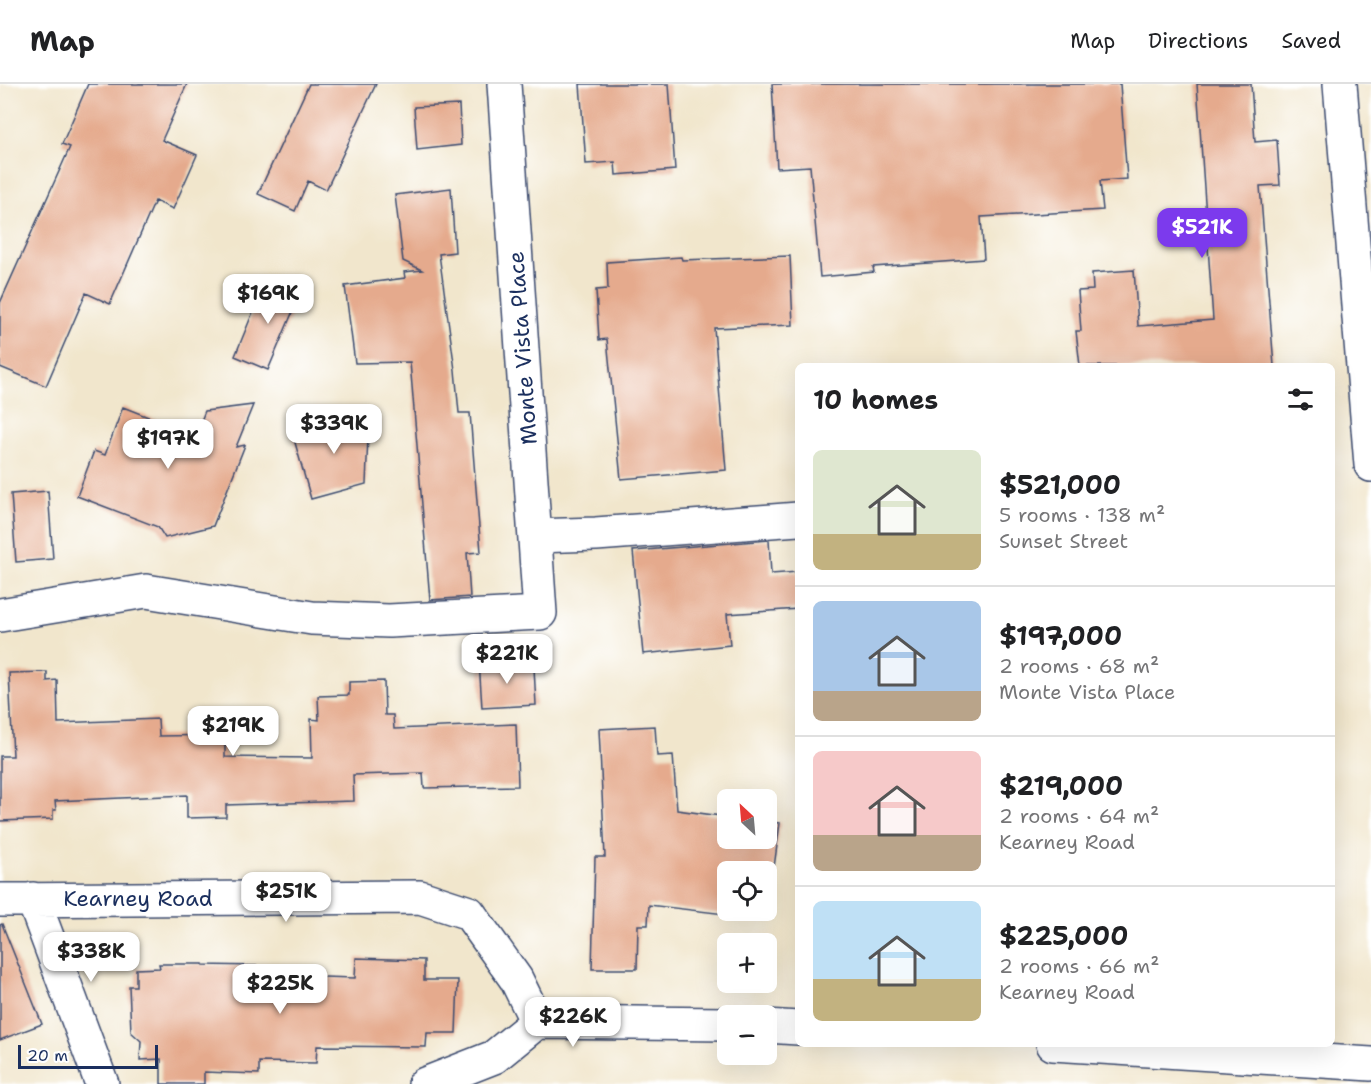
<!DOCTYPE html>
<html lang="en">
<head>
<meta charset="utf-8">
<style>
  body { margin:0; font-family:"Shantell Sans",sans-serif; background:#f2f2f2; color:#202124; height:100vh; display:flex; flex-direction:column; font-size:22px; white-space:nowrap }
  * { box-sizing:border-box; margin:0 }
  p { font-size:20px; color:#757577 }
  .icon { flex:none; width:33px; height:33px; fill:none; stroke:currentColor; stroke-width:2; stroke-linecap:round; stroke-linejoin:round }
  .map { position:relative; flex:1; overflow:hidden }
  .details { position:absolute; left:795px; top:279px; width:540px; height:684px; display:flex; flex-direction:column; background:#fff; border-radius:9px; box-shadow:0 6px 24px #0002 }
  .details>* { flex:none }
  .needle { width:39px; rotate:334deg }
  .tools { position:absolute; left:717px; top:705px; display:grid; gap:12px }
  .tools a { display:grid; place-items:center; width:60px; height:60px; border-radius:9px; background:#fff; box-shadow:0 6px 24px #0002; font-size:30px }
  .scale { position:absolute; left:18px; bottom:15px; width:140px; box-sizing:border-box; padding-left:6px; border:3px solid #1b2f5e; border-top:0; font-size:16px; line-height:21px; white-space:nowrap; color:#1b2f5e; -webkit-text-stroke:4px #fff; paint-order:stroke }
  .price { position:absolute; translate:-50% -51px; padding:0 14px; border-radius:12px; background:#fff; color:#222; font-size:20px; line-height:39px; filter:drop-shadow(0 2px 3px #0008) }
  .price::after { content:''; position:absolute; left:50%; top:36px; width:18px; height:14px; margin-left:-9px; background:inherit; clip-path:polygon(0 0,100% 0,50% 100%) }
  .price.selected { background:#7c3aed; color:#fff }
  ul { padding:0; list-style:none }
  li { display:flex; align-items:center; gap:18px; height:150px; padding:0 18px }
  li+li { border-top:2px solid #e0e0e0 }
  li span { display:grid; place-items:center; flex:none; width:168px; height:120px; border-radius:9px; color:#555 }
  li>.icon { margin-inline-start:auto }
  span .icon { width:72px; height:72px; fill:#fffc; stroke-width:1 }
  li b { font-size:26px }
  h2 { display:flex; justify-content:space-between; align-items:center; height:72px; padding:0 18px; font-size:26px }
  header { display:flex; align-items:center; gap:36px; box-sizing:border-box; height:84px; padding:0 30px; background:#fff; border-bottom:2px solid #e0e0e0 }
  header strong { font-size:28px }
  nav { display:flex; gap:33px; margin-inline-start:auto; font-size:21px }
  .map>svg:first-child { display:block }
</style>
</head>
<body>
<header>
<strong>Map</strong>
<nav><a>Map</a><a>Directions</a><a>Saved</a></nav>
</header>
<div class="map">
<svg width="1371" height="1000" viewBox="0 0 1371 1000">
  <rect width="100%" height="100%" fill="#fff"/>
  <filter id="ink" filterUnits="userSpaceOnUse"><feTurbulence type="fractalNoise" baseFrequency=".0167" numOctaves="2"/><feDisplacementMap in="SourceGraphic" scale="12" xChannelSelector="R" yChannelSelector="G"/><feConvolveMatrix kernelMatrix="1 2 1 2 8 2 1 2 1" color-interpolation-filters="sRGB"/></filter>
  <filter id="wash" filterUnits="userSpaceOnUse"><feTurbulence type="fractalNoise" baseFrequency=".008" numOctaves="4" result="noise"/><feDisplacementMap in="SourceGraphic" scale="24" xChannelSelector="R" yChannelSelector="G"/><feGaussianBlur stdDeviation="1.35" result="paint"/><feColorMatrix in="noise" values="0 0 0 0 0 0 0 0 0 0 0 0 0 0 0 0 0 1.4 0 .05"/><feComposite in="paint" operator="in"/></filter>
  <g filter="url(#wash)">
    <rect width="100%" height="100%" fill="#f1e6cc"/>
    <g id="blocks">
      <path fill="#e5aa8d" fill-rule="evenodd" d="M88,0h99l-25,56 35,15 -24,54 -18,-8 -45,103 -24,-11 -40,93 -46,-19v-64l70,-156 -8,-3z
        M309,0h67l-50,106 -18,-9 -13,30 -37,-17z
        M580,0h89l6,86 -59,5 -1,-13 -29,2z
        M772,0h348l7,95 -27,2 3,29 -122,7 3,42 -111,8 1,5 -54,5 -10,-111 -33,2z
        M1197,0h54l4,58 22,-2 3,45 -20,1 14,180h-194l-4,-35h5l-3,-40 15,-1 -1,-17 42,-3 4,56 75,-6z
        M459,21l2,40 -44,5 -3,-43z
        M451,104l4,64 -16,2 16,116 4,43h11l11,139 -14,1 3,44 -40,3 -20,-238 -55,1 -10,-77 60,-8 -1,-6 18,-2 -19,-9 -8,-66z
        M790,172l3,69 -79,3 12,142 -105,9 -14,-140 -8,1 -3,-50 12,-1 -1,-27 74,-5 1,3z
        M304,201l-36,85 -33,-14 27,-66z
        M253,321l-17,42 9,-2 -32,81 -48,12 -7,-11 -81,-31 17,-45 11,4 18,-48 53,21 1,-4 20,7 8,-20z
        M369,327l-3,73 -55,15 -19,-67z
        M48,407l5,68 -37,3 -5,-68z
        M769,456l2,34 27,-2v37l-71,5 3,31 -87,9 -10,-103z
        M479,577l55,7 2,37 -54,3z
        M47,588v9l10,-1 1,43 100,-4 1,17 66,-1v22l87,1 -1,-39 8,1 -1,-24 31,-1v-13l35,-1 1,34h8l1,14 122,-5 2,62 -94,2 -1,-15 -70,2 1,26 -128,4v12l-39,1v-23l-132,6 1,9h-3v9l-53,2v-65h13l-4,-83z
        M655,642l2,30 16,-1 4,55 51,7v21h38v-16l14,1 -13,96 -118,-14 -1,20h-10l-1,44h-45l3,-112h10l-6,-128zM728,788h38v38h-38z
        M2,840l40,100 -42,16v-115z
        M356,874l68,2v20h34l-2,53h-29l-1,14 -109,-1 -1,17 -57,-1v12l-55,-2v12h-43v-25l-21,1 1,-19 -10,-9 -2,-46h7v-17l24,-1 -1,-4h44v1l57,1v9l95,3z"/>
    </g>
  </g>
  <g filter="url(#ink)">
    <use href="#blocks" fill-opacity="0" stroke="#3b4a6e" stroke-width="1.5"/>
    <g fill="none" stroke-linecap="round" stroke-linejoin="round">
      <g stroke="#3b4a6e" stroke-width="36">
        <path id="minor" d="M1340,0l31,381
          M535,452l61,-2 202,-15
          M0,531l146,-24 166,27 77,3 151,-8 -36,-529
          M33,815l69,185
          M0,816l420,-3 49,16 47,66 21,43
          M766,942l32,2
          M1053,960l318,20
          M425,1000l69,-27 43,-35 191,2"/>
      </g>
      <use href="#minor" stroke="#fff" stroke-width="33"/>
    </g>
  </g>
  <g text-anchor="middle" stroke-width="4.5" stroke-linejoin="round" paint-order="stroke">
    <g font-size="22" fill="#1b2f5e" stroke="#fff">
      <text transform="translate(522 264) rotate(-94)" y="8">Monte Vista Place</text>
      <text x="138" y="822">Kearney Road</text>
    </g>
  </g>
</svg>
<div class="tools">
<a><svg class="needle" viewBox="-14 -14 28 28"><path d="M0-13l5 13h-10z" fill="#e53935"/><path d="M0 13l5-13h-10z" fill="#757577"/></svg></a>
<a><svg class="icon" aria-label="locate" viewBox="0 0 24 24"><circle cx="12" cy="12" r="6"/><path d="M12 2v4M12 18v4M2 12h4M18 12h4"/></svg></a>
<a>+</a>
<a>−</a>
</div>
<div class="scale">20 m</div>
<b class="price selected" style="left:1202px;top:175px">$521K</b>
<b class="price" style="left:268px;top:241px">$169K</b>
<b class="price" style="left:334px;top:371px">$339K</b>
<b class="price" style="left:168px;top:386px">$197K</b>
<b class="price" style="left:507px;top:601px">$221K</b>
<b class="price" style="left:233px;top:673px">$219K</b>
<b class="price" style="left:286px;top:839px">$251K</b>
<b class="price" style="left:91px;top:899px">$338K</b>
<b class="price" style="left:280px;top:931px">$225K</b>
<b class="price" style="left:573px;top:964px">$226K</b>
<section class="details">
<h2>10 homes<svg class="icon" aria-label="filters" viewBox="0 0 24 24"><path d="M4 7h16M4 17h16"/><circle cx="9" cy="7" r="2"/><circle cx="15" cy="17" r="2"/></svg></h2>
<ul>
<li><span style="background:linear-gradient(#dfe7d0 70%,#c2b280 0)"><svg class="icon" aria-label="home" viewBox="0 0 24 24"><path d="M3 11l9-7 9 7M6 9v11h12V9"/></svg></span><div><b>$521,000</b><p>5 rooms · 138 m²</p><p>Sunset Street</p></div></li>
<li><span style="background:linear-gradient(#a9c7e8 75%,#b9a48a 0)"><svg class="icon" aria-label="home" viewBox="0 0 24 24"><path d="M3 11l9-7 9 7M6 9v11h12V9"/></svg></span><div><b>$197,000</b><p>2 rooms · 68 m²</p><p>Monte Vista Place</p></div></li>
<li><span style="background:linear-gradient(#f6c9c9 70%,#b9a48a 0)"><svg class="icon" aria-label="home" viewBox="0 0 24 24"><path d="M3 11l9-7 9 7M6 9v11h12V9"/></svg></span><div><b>$219,000</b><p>2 rooms · 64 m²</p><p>Kearney Road</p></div></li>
<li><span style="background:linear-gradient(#bfe0f5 65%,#c2b280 0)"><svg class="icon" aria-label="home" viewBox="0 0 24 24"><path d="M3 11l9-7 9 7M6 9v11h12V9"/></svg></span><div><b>$225,000</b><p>2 rooms · 66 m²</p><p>Kearney Road</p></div></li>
</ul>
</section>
</div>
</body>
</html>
